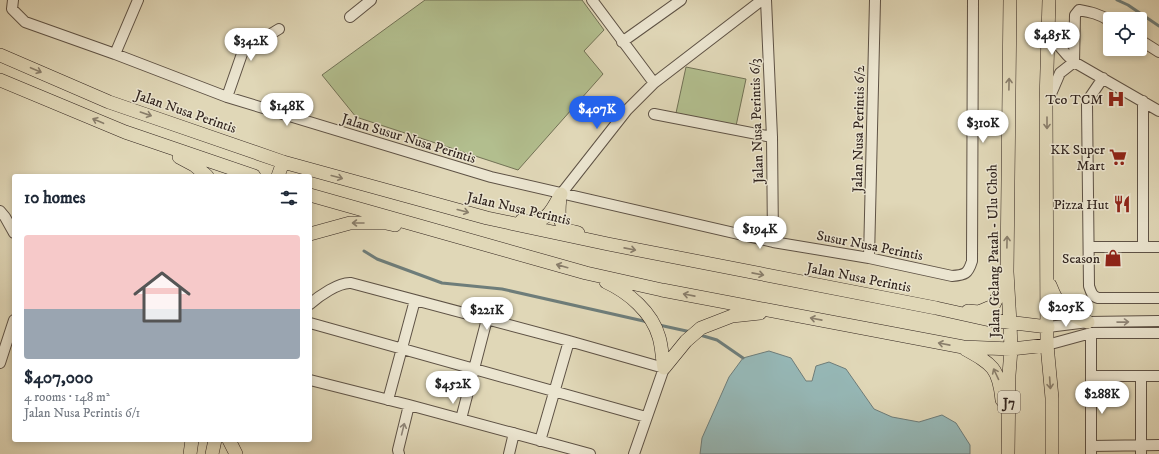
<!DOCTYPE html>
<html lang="en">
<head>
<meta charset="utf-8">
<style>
  body { margin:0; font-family:"IM FELL DW Pica",serif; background:#f2f2f3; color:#1f2937; height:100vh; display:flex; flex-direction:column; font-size:15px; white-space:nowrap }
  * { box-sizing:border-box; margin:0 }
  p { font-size:13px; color:#747a83 }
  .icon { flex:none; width:22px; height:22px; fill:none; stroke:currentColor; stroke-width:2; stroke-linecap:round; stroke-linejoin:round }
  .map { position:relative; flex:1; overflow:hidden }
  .panel { position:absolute; left:12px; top:174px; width:300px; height:268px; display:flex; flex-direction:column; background:#fff; border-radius:4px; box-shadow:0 2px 6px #0003 }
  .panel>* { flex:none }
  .tools { position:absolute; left:1103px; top:12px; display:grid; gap:8px }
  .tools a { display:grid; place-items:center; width:44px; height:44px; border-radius:4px; background:#fff; box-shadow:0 2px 6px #0003; font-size:20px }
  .price { position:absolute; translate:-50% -34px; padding:0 9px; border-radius:14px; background:#fff; color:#222; font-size:13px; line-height:26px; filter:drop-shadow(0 1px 2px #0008) }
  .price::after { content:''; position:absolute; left:50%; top:24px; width:12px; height:9px; margin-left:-6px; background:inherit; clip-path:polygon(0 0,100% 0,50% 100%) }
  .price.on { background:#2563eb; color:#fff }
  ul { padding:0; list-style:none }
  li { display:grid; align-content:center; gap:8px; height:212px; padding:0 12px }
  li span { display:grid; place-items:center; height:124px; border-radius:4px; color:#555 }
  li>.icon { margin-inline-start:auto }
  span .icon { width:72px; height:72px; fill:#fffc; stroke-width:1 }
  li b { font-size:17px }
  h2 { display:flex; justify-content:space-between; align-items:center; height:48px; padding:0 12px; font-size:17px }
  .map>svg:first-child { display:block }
</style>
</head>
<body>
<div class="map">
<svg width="1159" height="454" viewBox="0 0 1159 454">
  <rect width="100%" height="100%" fill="#e0d7b7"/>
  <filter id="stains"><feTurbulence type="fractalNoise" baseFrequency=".005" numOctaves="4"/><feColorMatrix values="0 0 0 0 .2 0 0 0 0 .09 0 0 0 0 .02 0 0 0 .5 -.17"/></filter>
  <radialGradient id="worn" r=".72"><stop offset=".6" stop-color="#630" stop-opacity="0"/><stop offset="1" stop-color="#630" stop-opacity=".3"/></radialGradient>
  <path fill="#b2be8e" stroke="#727256" d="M425,0h157l22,30 -20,21 19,23 -85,96 -162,-53 -34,-42z
    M686,67l60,12 -10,47 -60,-13z"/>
  <path fill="#96b8b7" stroke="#6e7d7a" d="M769,351l22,7 15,23h6l4,-15 13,-4 17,7 28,40 18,8 27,5 23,-7 14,8 14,22v9h-270l2,-16 27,-61 14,-19z"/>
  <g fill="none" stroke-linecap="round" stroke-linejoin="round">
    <path stroke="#6e7d7a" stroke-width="3" d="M1117,0l11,5 31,21
      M364,251l13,8 65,24 60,6 146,33
      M659,325l32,7
      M700,335l17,5 26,18"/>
    <g stroke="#5e5245" stroke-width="12">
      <path id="minor" d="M13,0l-1,9 13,13 90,32 112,43 264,80 282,65 96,16 83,18c13,-1 16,-2 20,-15l1,-261
        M592,0l62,83
        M766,0l6,137 1,105
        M350,17l21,-17
        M1048,33l19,22 7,7 85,49
        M1140,40l19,12
        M622,42l59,-42
        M115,54l23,-54
        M1074,62l1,-47 4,-5c11,2 21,4 31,11
        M1103,78l-15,22 -1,4 2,182c2,6 3,10 9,12h61
        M227,97l16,-46 36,-22
        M1048,101l12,-28 14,-11
        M1143,101v146
        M654,114l118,23
        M561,194l66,-84 27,-27 108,-83
        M0,211l5,6 9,16
        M1089,247h70
        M869,258l6,-258
        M310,304c9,-8 29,-22 41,-21l218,58 95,27 -30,86
        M310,323l336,94
        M1048,327l40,-5 71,-1
        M1091,333v121
        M1047,345l44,-12h68
        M0,363l14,-43
        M1091,376h68
        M1141,376v78
        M310,380l99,25 181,49
        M388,400l27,-100
        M461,419l26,-100
        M540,441l29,-100
        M1091,446l68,-1
        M399,454l-1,-4 11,-45
        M509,454l5,-21"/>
    </g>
    <g stroke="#32251f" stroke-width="14">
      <path id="major" d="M1049,0l-3,103 1,242 5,53v56
        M0,55l109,47 174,60 204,56 121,26 328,64 54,12 58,7
        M0,80l125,52 129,44
        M179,157l15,8 13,11
        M278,176l5,-14
        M310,195l276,78 76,17 301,57 48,2 36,-4
        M560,197c-1,11 -3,24 6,32 3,2 9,3 12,4
        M522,220c4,1 9,2 13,1 14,-1 20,-17 26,-27
        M310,234l40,-11h36l9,2
        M606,282c22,10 46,30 53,55 3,10 3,21 5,31
        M1050,285c9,23 15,29 38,37
        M968,311l11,1 14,-6 7,-14 4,-14
        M965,349c27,15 34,19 37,51
        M664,368l22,-27 15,-13 31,-12 28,-3
        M229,440l7,14
        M190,454l2,-14
        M212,454l3,-14
        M1008,454l1,-79 2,-26 -1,-26 -3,-51 3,-272"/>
    </g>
    <use href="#minor" stroke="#ebe5d0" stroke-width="10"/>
    <use href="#major" stroke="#e0d7b7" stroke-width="13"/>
  </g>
  <defs><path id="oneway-shaft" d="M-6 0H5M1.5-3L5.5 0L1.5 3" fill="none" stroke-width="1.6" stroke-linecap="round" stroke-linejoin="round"/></defs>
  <g stroke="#897e6b">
    <use href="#oneway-shaft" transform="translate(36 70) rotate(23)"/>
    <use href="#oneway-shaft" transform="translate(1009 84) rotate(-89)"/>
    <use href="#oneway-shaft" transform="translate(146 114) rotate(19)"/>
    <use href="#oneway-shaft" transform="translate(98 121) rotate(-157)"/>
    <use href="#oneway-shaft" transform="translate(1047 123) rotate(90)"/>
    <use href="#oneway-shaft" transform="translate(337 177) rotate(15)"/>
    <use href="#oneway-shaft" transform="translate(463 211) rotate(15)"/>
    <use href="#oneway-shaft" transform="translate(358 223) rotate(180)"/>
    <use href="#oneway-shaft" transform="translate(1007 242) rotate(-89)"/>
    <use href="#oneway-shaft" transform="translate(630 249) rotate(11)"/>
    <use href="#oneway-shaft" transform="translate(562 266) rotate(-164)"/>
    <use href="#oneway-shaft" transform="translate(758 274) rotate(11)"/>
    <use href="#oneway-shaft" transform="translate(689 295) rotate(-169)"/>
    <use href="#oneway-shaft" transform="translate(816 319) rotate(-169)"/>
    <use href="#oneway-shaft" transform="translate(944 344) rotate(-169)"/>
    <use href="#oneway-shaft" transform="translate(996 374) rotate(-115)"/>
    <use href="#oneway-shaft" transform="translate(1050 383) rotate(86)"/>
  </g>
  <g stroke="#8e8578">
    <use href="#oneway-shaft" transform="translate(1123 322) rotate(-1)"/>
    <use href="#oneway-shaft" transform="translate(403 429) rotate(-76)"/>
  </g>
  <defs>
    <g id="hospital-bare" transform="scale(1.38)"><path d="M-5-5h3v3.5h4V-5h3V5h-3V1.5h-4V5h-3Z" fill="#8f2418" stroke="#ebe5d0" stroke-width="2.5" paint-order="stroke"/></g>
    <g id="supermarket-bare" transform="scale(1.38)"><path d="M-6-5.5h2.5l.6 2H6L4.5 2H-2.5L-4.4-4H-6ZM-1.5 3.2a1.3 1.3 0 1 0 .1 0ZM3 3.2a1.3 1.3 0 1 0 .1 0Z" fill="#8f2418" stroke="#ebe5d0" stroke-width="2.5" paint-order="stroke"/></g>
    <g id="restaurant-bare" transform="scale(1.38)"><path d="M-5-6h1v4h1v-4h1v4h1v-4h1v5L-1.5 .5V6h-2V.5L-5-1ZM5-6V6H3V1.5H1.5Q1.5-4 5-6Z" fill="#8f2418" stroke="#ebe5d0" stroke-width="2.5" paint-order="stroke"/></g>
    <g id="shop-bare" transform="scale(1.38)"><path d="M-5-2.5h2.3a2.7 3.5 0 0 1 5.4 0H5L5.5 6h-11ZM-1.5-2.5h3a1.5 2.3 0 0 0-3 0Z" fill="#8f2418" stroke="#ebe5d0" stroke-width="2.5" paint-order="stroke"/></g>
  </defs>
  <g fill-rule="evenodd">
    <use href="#hospital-bare" x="1116" y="99"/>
    <use href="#supermarket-bare" x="1118" y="157"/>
    <use href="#restaurant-bare" x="1122" y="204"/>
    <use href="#shop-bare" x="1113" y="258"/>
  </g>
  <g text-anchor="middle" stroke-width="3" stroke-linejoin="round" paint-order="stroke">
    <rect fill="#ebe5d0" stroke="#6a5f54" stroke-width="1" x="998" y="391" width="22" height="22" rx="3"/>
    <g font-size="13" font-weight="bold" fill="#32251f">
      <text x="1009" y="407">J7</text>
    </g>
    <g font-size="14" fill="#32251f" stroke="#ebe5d0" text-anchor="end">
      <text x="1103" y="104">Teo TCM</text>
      <text x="1105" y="154">KK Super<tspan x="1105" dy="16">Mart</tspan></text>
      <text x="1109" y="209">Pizza Hut</text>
      <text x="1100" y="263">Season</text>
    </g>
    <g font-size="14" fill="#32251f" stroke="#ebe5d0">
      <text transform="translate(186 111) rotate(19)" y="5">Jalan Nusa Perintis</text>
      <text transform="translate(756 121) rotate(-92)" y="5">Jalan Nusa Perintis 6/3</text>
      <text transform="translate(858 129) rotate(-89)" y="5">Jalan Nusa Perintis 6/2</text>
      <text transform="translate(409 138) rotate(17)" y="5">Jalan Susur Nusa Perintis</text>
      <text transform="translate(519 208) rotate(13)" y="5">Jalan Nusa Perintis</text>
      <text transform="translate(870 245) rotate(11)" y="5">Susur Nusa Perintis</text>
      <text transform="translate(993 251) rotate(-91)" y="5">Jalan Gelang Patah - Ulu Choh</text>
      <text transform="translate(859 277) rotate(11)" y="5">Jalan Nusa Perintis</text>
    </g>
  </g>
  <rect width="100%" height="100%" filter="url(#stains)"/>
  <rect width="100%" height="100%" fill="url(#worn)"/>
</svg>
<div class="tools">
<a><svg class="icon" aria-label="locate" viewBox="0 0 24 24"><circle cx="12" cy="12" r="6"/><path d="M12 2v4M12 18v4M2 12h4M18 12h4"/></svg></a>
</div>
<b class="price" style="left:1052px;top:56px">$485K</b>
<b class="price" style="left:251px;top:62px">$342K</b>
<b class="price" style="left:287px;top:127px">$148K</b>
<b class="price on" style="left:597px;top:130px">$407K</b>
<b class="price" style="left:983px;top:144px">$310K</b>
<b class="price" style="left:760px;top:250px">$194K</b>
<b class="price" style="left:1066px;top:328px">$205K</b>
<b class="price" style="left:487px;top:331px">$221K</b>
<b class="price" style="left:453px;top:405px">$452K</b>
<b class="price" style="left:1102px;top:415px">$288K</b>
<section class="panel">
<h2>10 homes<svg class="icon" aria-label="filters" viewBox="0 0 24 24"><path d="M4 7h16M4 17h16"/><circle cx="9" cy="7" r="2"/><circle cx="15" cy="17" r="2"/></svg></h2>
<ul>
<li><span style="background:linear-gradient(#f6c9c9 60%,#9aa5b1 0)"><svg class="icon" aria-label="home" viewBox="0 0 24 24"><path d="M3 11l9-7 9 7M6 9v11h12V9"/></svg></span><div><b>$407,000</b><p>4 rooms · 148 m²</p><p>Jalan Nusa Perintis 6/1</p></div></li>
</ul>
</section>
</div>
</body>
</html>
